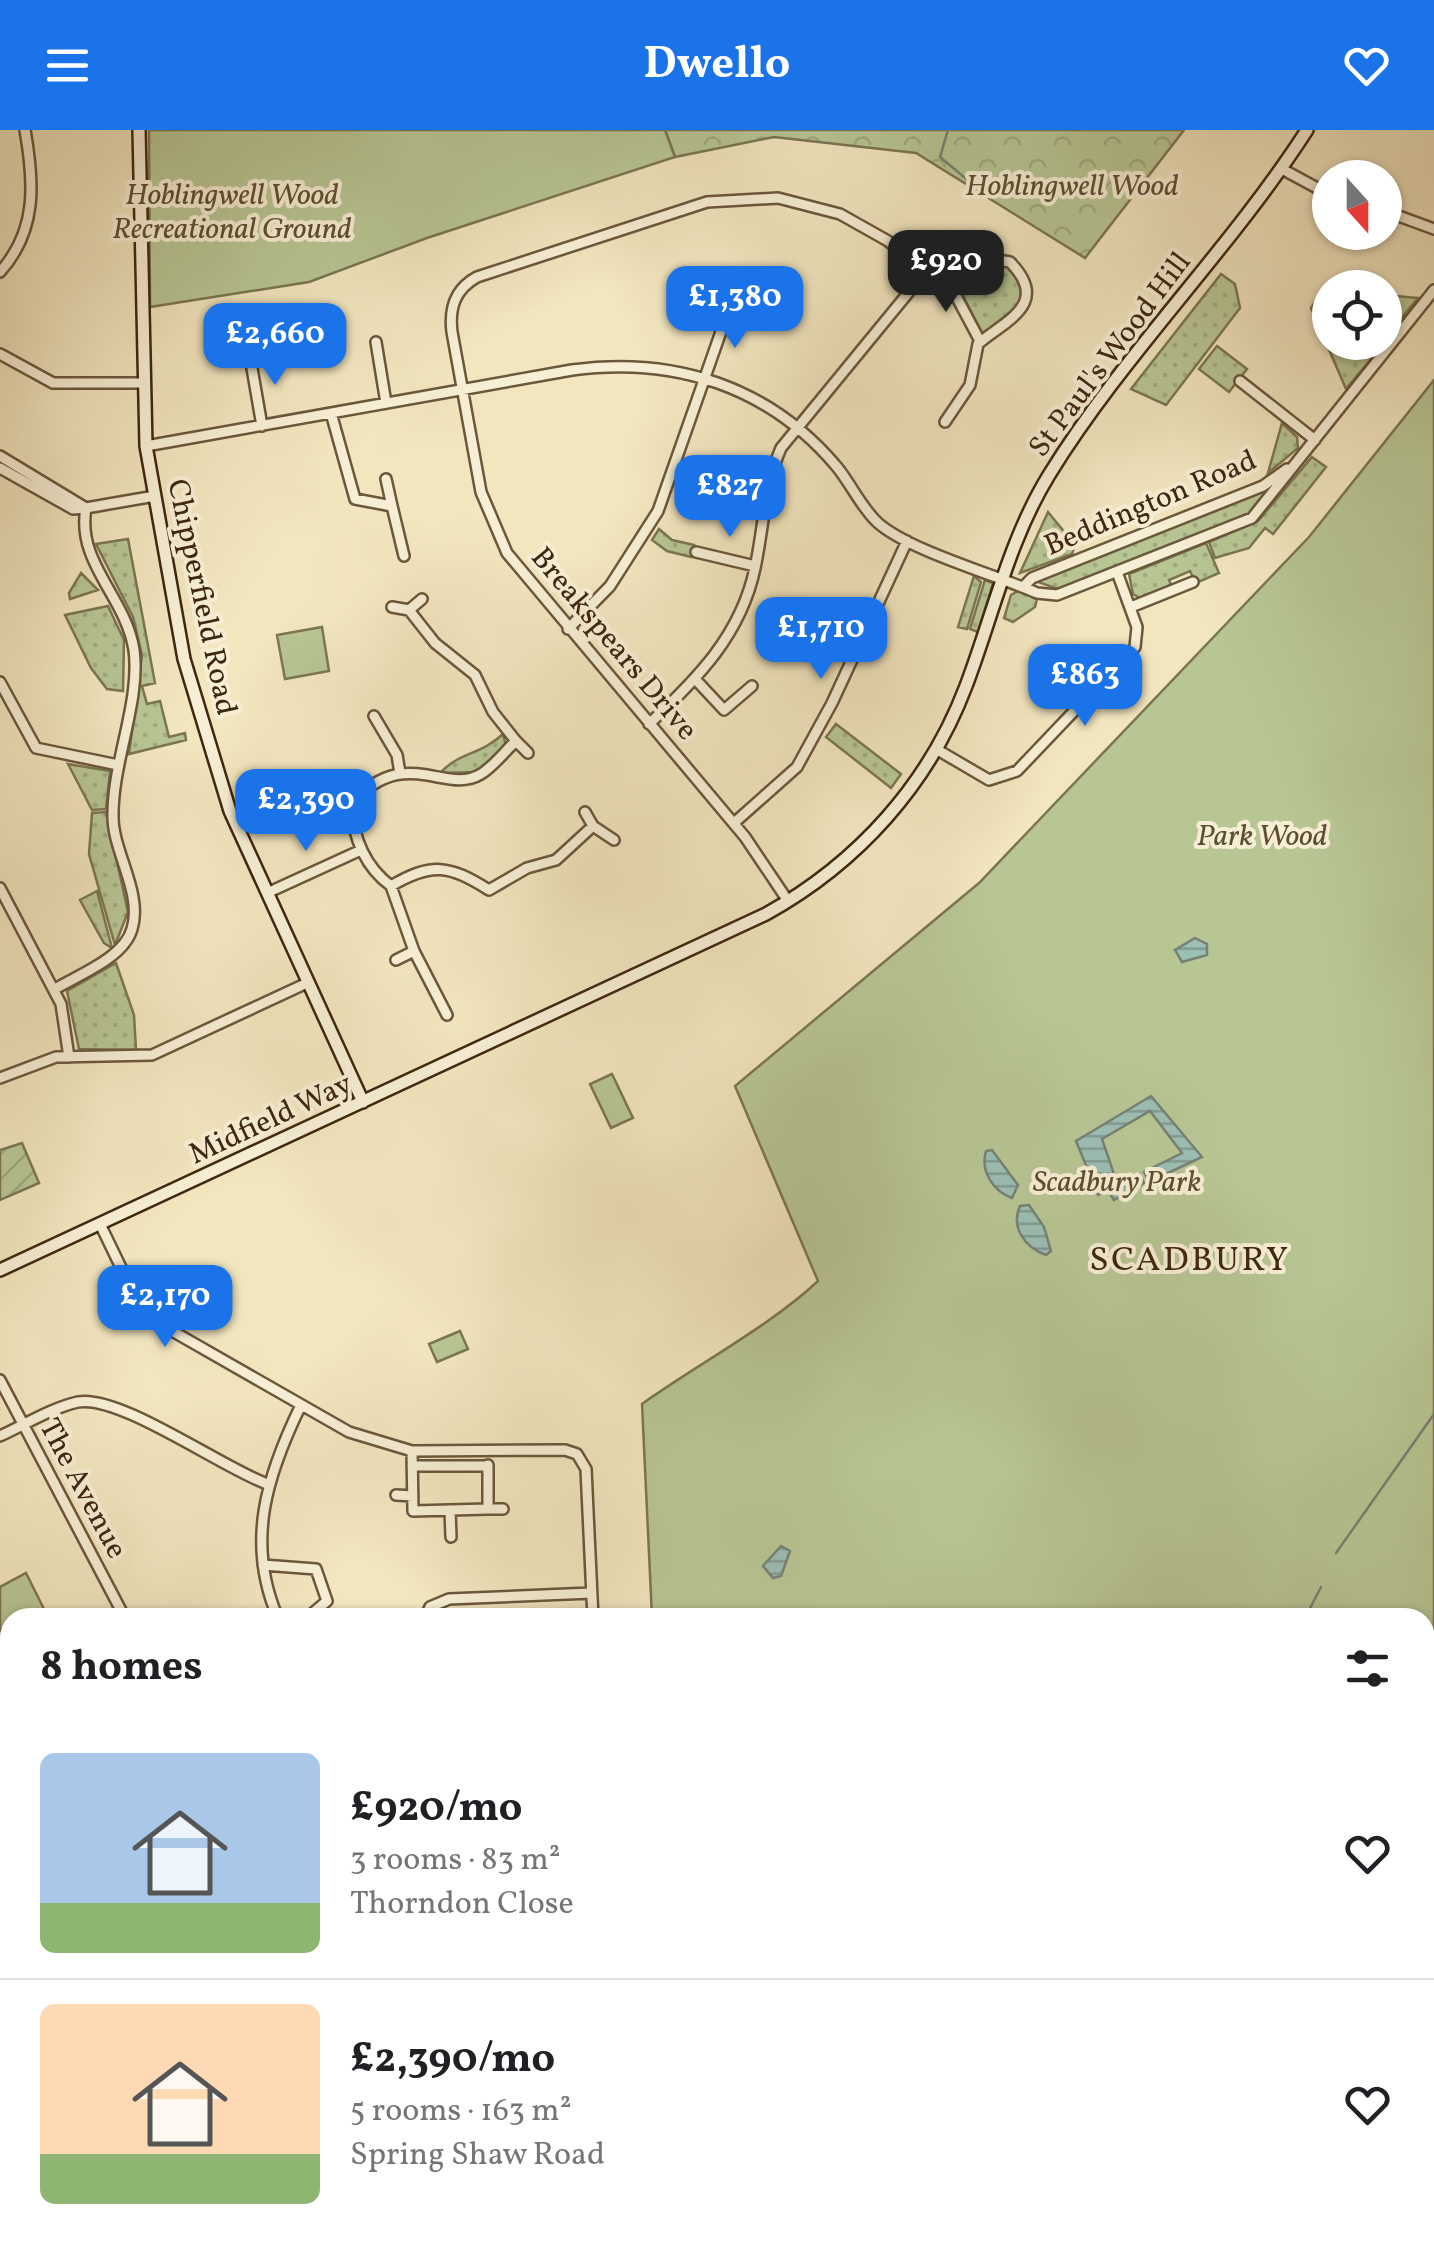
<!DOCTYPE html>
<html lang="en">
<head>
<meta charset="utf-8">
<style>
  body { margin:0; font-family:Vollkorn,serif; background:#f2f2f2; color:#202124; height:100vh; display:flex; flex-direction:column; font-size:38px; white-space:nowrap }
  * { box-sizing:border-box; margin:0 }
  p { font-size:32px; color:#757577 }
  .icon { flex:none; width:55px; height:55px; fill:none; stroke:currentColor; stroke-width:2; stroke-linecap:round; stroke-linejoin:round }
  .map { position:relative; flex:1; overflow:hidden }
  .sheet { position:absolute; left:0px; top:1478px; width:1435px; height:642px; display:flex; flex-direction:column; background:#fff; border-radius:30px 30px 0 0; box-shadow:0 2px 8px #0004 }
  .sheet>* { flex:none }
  .needle { width:65px; rotate:159deg }
  .fabs { position:absolute; left:1312px; top:30px; display:grid; gap:20px }
  .fabs a { display:grid; place-items:center; width:90px; height:90px; border-radius:50%; background:#fff; box-shadow:0 2px 8px #0004; font-size:50px }
  .price { position:absolute; translate:-50% -85px; padding:0 22px; border-radius:20px; background:#1a73e8; color:#fff; font-size:32px; line-height:65px; filter:drop-shadow(0 2px 5px #0008) }
  .price::after { content:''; position:absolute; left:50%; top:60px; width:30px; height:22px; margin-left:-15px; background:inherit; clip-path:polygon(0 0,100% 0,50% 100%) }
  .price.selected { background:#222; color:#fff }
  ul { padding:0; list-style:none }
  li { display:flex; align-items:center; gap:30px; height:250px; padding:0 40px }
  li+li { border-top:2px solid #e0e0e0 }
  li span { display:grid; place-items:center; flex:none; width:280px; height:200px; border-radius:15px; color:#555 }
  li>.icon { margin-inline-start:auto }
  span .icon { width:120px; height:120px; fill:#fffc; stroke-width:1 }
  li b { font-size:42px }
  h2 { display:flex; justify-content:space-between; align-items:center; height:120px; padding:0 40px; font-size:42px }
  header { display:flex; justify-content:space-between; align-items:center; height:130px; padding:0 40px; background:#1a73e8; color:#fff; font-size:45px; font-weight:700 }
  .map>svg:first-child { display:block }
</style>
</head>
<body>
<header><svg class="icon" aria-label="menu" viewBox="0 0 24 24"><path d="M4 6h16M4 12h16M4 18h16"/></svg>Dwello<svg class="icon" aria-label="heart" viewBox="0 0 24 24"><path d="M12 20l-8-8c-3-5 5-10 8-4 3-6 11-1 8 4z"/></svg></header>
<div class="map">
<svg width="1434" height="2119" viewBox="0 0 1434 2119">
  <defs>
    <pattern id="grass-dots" width="8" height="8" patternUnits="userSpaceOnUse" patternTransform="scale(2.5)"><rect width="8" height="8" fill="#b8c694"/><path d="M2 2h.1M6 6h.1" fill="none" stroke="#9faa7f" stroke-width="1.8" stroke-linecap="round"/></pattern>
    <pattern id="forest-crowns" width="20" height="18" patternUnits="userSpaceOnUse" patternTransform="scale(2.5)"><rect width="20" height="18" fill="#b8c694"/><path d="M2 6a3 3 0 1 1 6 0M12 15a3 3 0 1 1 6 0" fill="none" stroke="#9faa7f"/></pattern>
    <pattern id="garden-furrows" width="10" height="10" patternUnits="userSpaceOnUse" patternTransform="scale(2.5)"><rect width="10" height="10" fill="#b8c694"/><path d="M-1 1l2-2M0 10L10 0M9 11l2-2" fill="none" stroke="#9faa7f"/></pattern>
    <pattern id="water-rules" width="6" height="5" patternUnits="userSpaceOnUse" patternTransform="scale(2.5)"><rect width="6" height="5" fill="#9cbfb6"/><path d="M0 2.5h6" fill="none" stroke="#819b93"/></pattern>
  </defs>
  <rect width="100%" height="100%" fill="#f2e6bf"/>
  <filter id="stains"><feTurbulence type="fractalNoise" baseFrequency=".002" numOctaves="4"/><feColorMatrix values="0 0 0 0 .2 0 0 0 0 .09 0 0 0 0 .02 0 0 0 .5 -.17"/></filter>
  <radialGradient id="worn" r=".72"><stop offset=".6" stop-color="#630" stop-opacity="0"/><stop offset="1" stop-color="#630" stop-opacity=".3"/></radialGradient>
  <path fill="url(#grass-dots)" stroke="#7b7652" stroke-width="2.5" d="M990,132l20,4c3,8 11,14 13,21 5,20 -25,43 -41,46l-21,-41z
    M1221,144l14,10 5,24 -74,97 -35,-16z
    M1327,155l15,2 -12,1v54l43,1 7,5 -34,41 -35,-81z
    M1385,165l33,3 -28,34 -5,-4z
    M1217,216l30,23 -18,23 -30,-23z
    M1282,293l15,14 1,11 -30,25z
    M1312,327l14,10 -53,67 -8,-6 -16,20 -34,10 -6,-16 49,-21z
    M1278,351l-28,33 -192,75 -23,-8z
    M1048,382l27,33 -3,9 -52,19z
    M659,399l13,11 22,5 -3,12 -24,-6 -15,-11z
    M128,409l27,144 -13,3 5,18 13,-3 9,36 16,-4 1,7 -57,14 13,-99 -9,-38 -37,-73z
    M1206,413l13,30 -23,10 -6,-12 -21,9 3,7 -30,12 -9,-5 -4,-20z
    M81,443l17,17 -28,9 -1,-6z
    M974,446l7,6 -14,47 -9,-2z
    M985,450l8,3 -15,49 -8,-3z
    M1018,461l19,8 -2,8 -22,15 -9,-4 7,-23z
    M108,476l16,34 -1,51 -16,-2 -16,-21 -26,-53z
    M836,594l65,50 -10,14 -65,-51z
    M503,604l3,12 -28,26 -38,1c21,-22 39,-17 63,-39z
    M68,634l42,7 -4,38 -14,1z
    M106,682l22,100 -13,33 -26,-91 3,-41z
    M97,761l15,57 -8,-5 -24,-43z
    M116,833l18,52 2,35 -57,-1 -12,-58z
    M0,1756l10,2v65l-10,-8z
    M37,2110h184v9h-184z
    M242,2110h211l7,9h-228z
    M712,2110h398l27,9h-398z"/>
  <path fill="url(#forest-crowns)" stroke="#7b7652" stroke-width="2.5" d="M665,0h519l-99,128 -169,-105 -142,-16 -99,20z
    M453,2110h234l31,9h-258z
    M735,2110h40l32,9h-45z"/>
  <path fill="#b8c694" stroke="#7b7652" stroke-width="2.5" d="M149,0h516l10,27 -248,81 -118,44 -159,25z
    M1434,250v1854l-9,4v-620l-773,-1 -10,-213c56,-40 128,-78 176,-123l-83,-195 244,-203 330,-346z
    M322,497l7,44 -44,8 -8,-44z
    M612,944l21,44 -22,10 -21,-44z
    M460,1201l8,18 -31,13 -8,-18z
    M26,1443l22,44 -38,1v31l-10,-20v-42z"/>
  <path fill="url(#garden-furrows)" stroke="#7b7652" stroke-width="2.5" d="M22,1013l17,40 -39,17v-50z"/>
  <path fill="url(#water-rules)" stroke="#768274" stroke-width="2.5" d="M1195,808l12,6v11l-25,7 -7,-12z
    M1151,966l51,61 -53,25 -5,-10 38,-19 -32,-42 -48,28 14,41 7,2 17,-8 4,9 -30,17 -6,-9 -10,4 -22,-54z
    M992,1020l26,35 -6,13c-19,-7 -32,-27 -26,-47z
    M1029,1075l15,22 7,24 -5,4c-20,-7 -36,-27 -26,-49z
    M781,1416l9,5 -9,25 -8,2 -10,-12z"/>
  <g fill="none" stroke-linecap="round" stroke-linejoin="round">
    <path stroke="#768274" stroke-width="2.5" d="M948,0l-8,27 30,25
      M1336,1423l98,-139
      M1305,1488l16,-31
      M1425,1852l9,-2
      M1425,1987l9,3"/>
    <g stroke="#6b573c" stroke-width="14">
      <path id="street" d="M1282,39l48,26
        M1385,81l49,18
        M0,142c38,-42 34,-91 25,-142
        M376,212l10,61
        M0,224l53,29h89
        M1240,251l75,59
        M331,283l24,86 37,7 12,50
        M945,292l25,-37 8,-41c28,-24 73,-40 32,-82l-19,-3 -38,34
        M262,296l-13,-75 2,-12 16,-3
        M146,316l426,-76c102,-14 197,16 265,97 14,17 24,40 40,55 30,28 119,53 160,71l20,2 195,-77 182,-228
        M0,326l86,52
        M0,338l73,41 13,-1
        M386,349l6,27
        M696,422l59,14
        M1023,457l9,-9 231,-92 24,-17
        M392,477l17,3 26,33 40,32 18,37 23,29
        M1131,477l62,-25
        M409,480l13,-11
        M568,499l42,-43 48,-75 72,-205 6,-7 19,7
        M696,550l28,30 28,-24
        M0,552l36,66 82,17
        M374,586l23,39 3,18
        M649,594c48,-45 92,-89 106,-156 9,-42 9,-81 26,-120l146,-178
        M936,619l53,31 28,-9 118,-124 2,-20 -20,-55
        M528,623l-12,-12c-11,10 -22,25 -35,33 -36,22 -76,-31 -130,30 2,33 13,62 40,82 41,-24 58,-21 98,4l38,-22 29,-8 37,-34
        M328,663l23,11
        M585,682l8,14 21,14
        M734,693l63,-56 35,-64 75,-162
        M391,756l23,65 33,64
        M0,758l61,116 8,53
        M267,763l94,-43
        M788,771l-43,-64 -238,-284 -26,-61 -29,-160c-3,-24 3,-43 25,-55l230,-75 71,-4 62,16 48,27 68,55 24,45
        M396,830l18,-9
        M55,859c23,-14 69,-31 77,-60 11,-36 -19,-77 -19,-112 -1,-54 28,-116 21,-167 -8,-53 -58,-87 -48,-142l69,-12
        M0,948l56,-21 96,-2 155,-72
        M100,1094l27,56 47,52 175,100 63,19 153,-1 12,4 9,15 7,149
        M0,1250l125,238
        M0,1306c24,-11 51,-28 78,-34 41,-8 143,65 189,82
        M412,1321l1,60 75,-2
        M488,1335v44h15
        M412,1336h76
        M396,1365l17,1
        M450,1380l1,27
        M263,1435l53,4 11,32 -20,17
        M278,1488c-33,-76 -11,-143 23,-213
        M425,1488l5,-11 19,-8 142,-6"/>
    </g>
    <g stroke="#3e2710" stroke-width="16">
      <path id="secondary" d="M139,0l7,316 38,213 46,152 133,291
        M0,1140l766,-356c92,-51 163,-130 200,-228 27,-71 43,-146 83,-211 75,-122 180,-224 258,-345
        M0,2034h10
        M703,2110l33,9"/>
    </g>
    <g stroke="#3e2710" stroke-width="20">
      <path id="highway" d="M0,1861l10,1
        M0,1876h10
        M0,1892h10
        M0,1911l10,-1
        M1141,2110l27,9
        M1182,2110l27,9
        M1239,2110l27,9
        M1294,2110l27,9"/>
    </g>
    <use href="#street" stroke="#f7efd5" stroke-width="9"/>
    <use href="#secondary" stroke="#f7efd5" stroke-width="11"/>
    <use href="#highway" stroke="#e9c380" stroke-width="15"/>
  </g>
  <g text-anchor="middle" stroke-width="8" stroke-linejoin="round" paint-order="stroke">
    <g font-size="30" font-style="italic" fill="#5c4f31" stroke="#f7efd5">
      <text x="1072" y="65">Hoblingwell Wood</text>
      <text x="232" y="74">Hoblingwell Wood<tspan x="232" dy="34">Recreational Ground</tspan></text>
      <text x="1262" y="715">Park Wood</text>
      <text x="1117" y="1061">Scadbury Park</text>
    </g>
    <g font-size="30" fill="#3e2710" stroke="#f7efd5">
      <text transform="translate(1109 224) rotate(-53)" y="10">St Paul's Wood Hill</text>
      <text transform="translate(1150 372) rotate(-23)" y="10">Beddington Road</text>
      <text transform="translate(203 467) rotate(78)" y="10">Chipperfield Road</text>
      <text transform="translate(615 513) rotate(50)" y="10">Breakspears Drive</text>
      <text transform="translate(270 988) rotate(-25)" y="10">Midfield Way</text>
      <text transform="translate(84 1358) rotate(62)" y="10">The Avenue</text>
    </g>
    <g font-size="35" letter-spacing="2.5" fill="#3e2710" stroke="#f7efd5">
      <text x="1190" y="1140">SCADBURY</text>
    </g>
  </g>
  <rect width="100%" height="100%" filter="url(#stains)"/>
  <rect width="100%" height="100%" fill="url(#worn)"/>
</svg>
<div class="fabs">
<a><svg class="needle" viewBox="-14 -14 28 28"><path d="M0-13l5 13h-10z" fill="#e53935"/><path d="M0 13l5-13h-10z" fill="#757577"/></svg></a>
<a><svg class="icon" aria-label="locate" viewBox="0 0 24 24"><circle cx="12" cy="12" r="6"/><path d="M12 2v4M12 18v4M2 12h4M18 12h4"/></svg></a>
</div>
<b class="price selected" style="left:946px;top:185px">£920</b>
<b class="price" style="left:735px;top:221px">£1,380</b>
<b class="price" style="left:275px;top:258px">£2,660</b>
<b class="price" style="left:730px;top:410px">£827</b>
<b class="price" style="left:821px;top:552px">£1,710</b>
<b class="price" style="left:1085px;top:599px">£863</b>
<b class="price" style="left:306px;top:724px">£2,390</b>
<b class="price" style="left:165px;top:1220px">£2,170</b>
<section class="sheet">
<h2>8 homes<svg class="icon" aria-label="filters" viewBox="0 0 24 24"><path d="M4 7h16M4 17h16"/><circle cx="9" cy="7" r="2"/><circle cx="15" cy="17" r="2"/></svg></h2>
<ul>
<li><span style="background:linear-gradient(#a9c7e8 75%,#8fb573 0)"><svg class="icon" aria-label="home" viewBox="0 0 24 24"><path d="M3 11l9-7 9 7M6 9v11h12V9"/></svg></span><div><b>£920/mo</b><p>3 rooms · 83 m²</p><p>Thorndon Close</p></div><svg class="icon" aria-label="heart" viewBox="0 0 24 24"><path d="M12 20l-8-8c-3-5 5-10 8-4 3-6 11-1 8 4z"/></svg></li>
<li><span style="background:linear-gradient(#ffd9b3 75%,#8fb573 0)"><svg class="icon" aria-label="home" viewBox="0 0 24 24"><path d="M3 11l9-7 9 7M6 9v11h12V9"/></svg></span><div><b>£2,390/mo</b><p>5 rooms · 163 m²</p><p>Spring Shaw Road</p></div><svg class="icon" aria-label="heart" viewBox="0 0 24 24"><path d="M12 20l-8-8c-3-5 5-10 8-4 3-6 11-1 8 4z"/></svg></li>
</ul>
</section>
</div>
</body>
</html>
